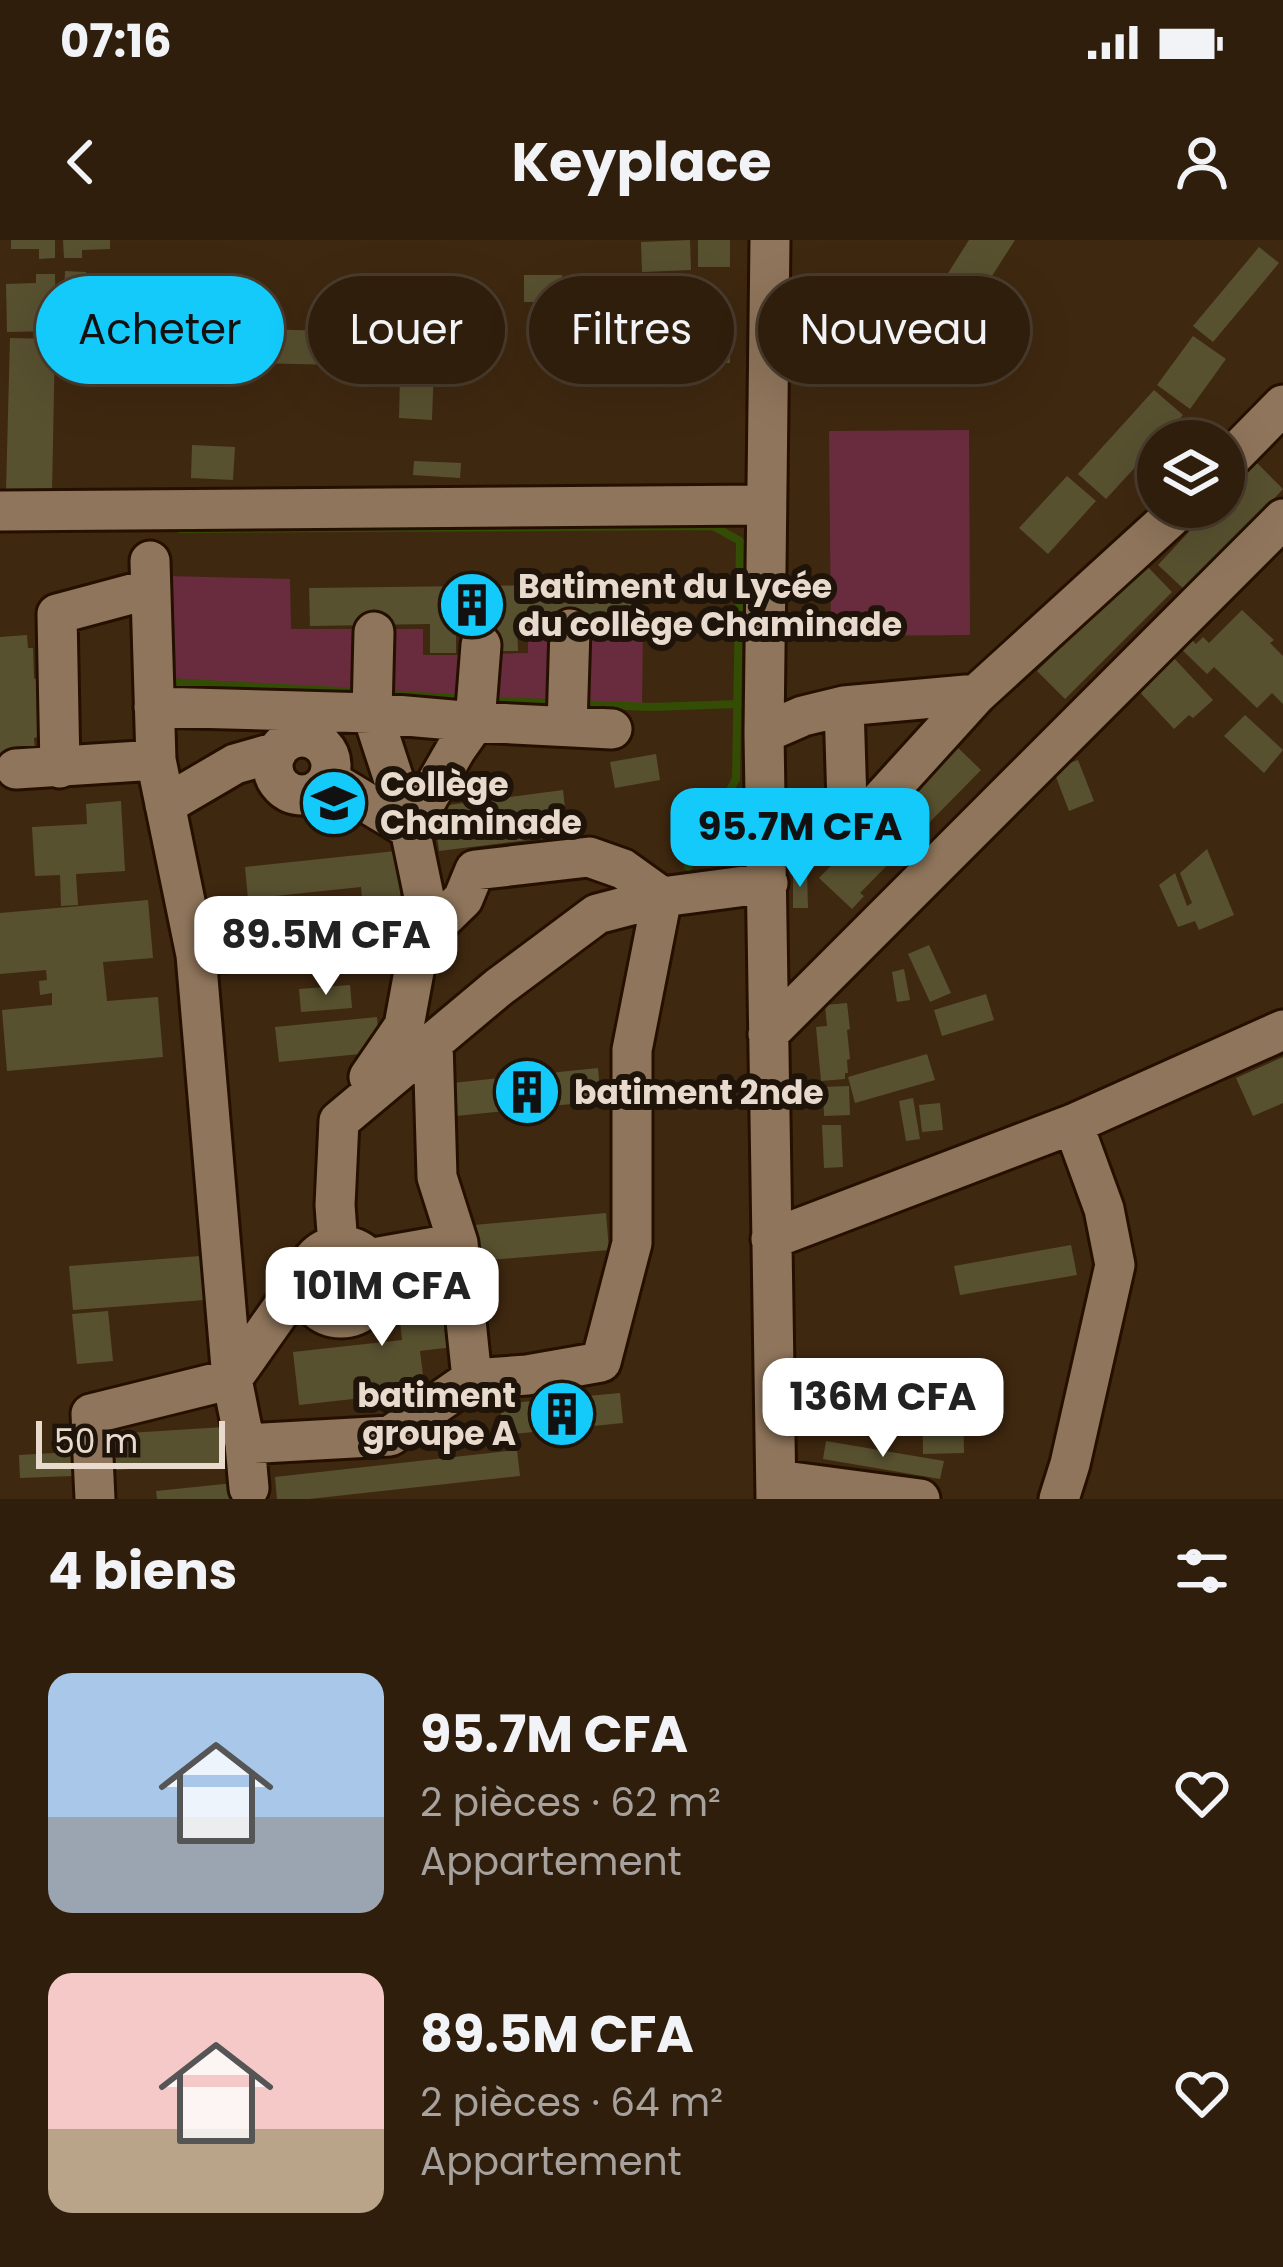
<!DOCTYPE html>
<html lang="fr">
<head>
<meta charset="utf-8">
<style>
  body { margin:0; font-family:Poppins,sans-serif; background:#3b2b1a; color:#f1f3f6; height:100vh; display:flex; flex-direction:column; font-size:45px; white-space:nowrap }
  * { box-sizing:border-box; margin:0 }
  p { font-size:39px; color:#a7a29d }
  .icon { flex:none; width:66px; height:66px; fill:none; stroke:currentColor; stroke-width:2; stroke-linecap:round; stroke-linejoin:round }
  .map { position:relative; height:1259px; overflow:hidden }
  .details { display:flex; flex-direction:column; background:#2f1e0c; flex:1 }
  .details>* { flex:none }
  .banner { position:absolute; left:36px; top:36px; width:1212px; height:108px; display:flex; gap:24px }
  .buttons { position:absolute; left:1137px; top:180px; display:grid; gap:24px }
  .buttons a { display:grid; place-items:center; width:108px; height:108px; border-radius:50%; background:#2f1e0c; box-shadow:0 12px 48px #0002,0 0 0 3px #4a3c2d; font-size:60px }
  .scale { position:absolute; left:36px; bottom:30px; width:189px; box-sizing:border-box; padding-left:12px; border:6px solid #e8dacc; border-top:0; font-size:33px; line-height:42px; white-space:nowrap; color:#e8dacc; -webkit-text-stroke:9px #1e140a; paint-order:stroke }
  .price { position:absolute; translate:-50% -102px; padding:0 27px; border-radius:24px; background:#fff; color:#222; font-size:39px; line-height:78px; filter:drop-shadow(0 3px 6px #0008) }
  .price::after { content:''; position:absolute; left:50%; top:72px; width:36px; height:27px; margin-left:-18px; background:inherit; clip-path:polygon(0 0,100% 0,50% 100%) }
  .price.active { background:#13cafb; color:#111 }
  ul { padding:0; list-style:none }
  li { display:flex; align-items:center; gap:36px; height:300px; padding:0 48px }
  li span { display:grid; place-items:center; flex:none; width:336px; height:240px; border-radius:24px; color:#555 }
  li>.icon { margin-inline-start:auto }
  span .icon { width:144px; height:144px; fill:#fffc; stroke-width:1 }
  li b { font-size:51px }
  h2 { display:flex; justify-content:space-between; align-items:center; height:144px; padding:0 48px; font-size:51px }
  .pill { padding:0 42px; border-radius:54px; background:#2f1e0c; box-shadow:0 12px 48px #0002,0 0 0 3px #4a3c2d; font-size:42px; line-height:108px }
  .pill.active { background:#13cafb; color:#111 }
  .status { display:flex; justify-content:space-between; align-items:center; height:84px; padding:0 60px; background:#2f1e0c; direction:ltr }
  .status svg { height:33px; fill:currentColor }
  header { display:flex; justify-content:space-between; align-items:center; height:156px; padding:0 48px; background:#2f1e0c; font-size:54px; font-weight:700 }
  .map>svg:first-child { display:block }
</style>
</head>
<body>
<div class="status"><b>07:16</b><svg viewBox="0 0 49 12"><path d="M0 12V9h3v3zM5 12V6h3v6zM10 12V3h3v9zM15 12V0h3v12zM26 1h20v11H26zM47 4h2v5h-2z"/></svg></div>
<header><svg class="icon" aria-label="back" viewBox="0 0 24 24"><path d="M15 5l-7 7 7 7"/></svg>Keyplace<svg class="icon" aria-label="person" viewBox="0 0 24 24"><circle cx="12" cy="8" r="4"/><path d="M4 21q1-7 8-7t8 7"/></svg></header>
<div class="map">
<svg width="1283" height="1259" viewBox="0 0 1283 1259">
  <rect width="100%" height="100%" fill="#3f2810"/>
  <path fill="#692c3f" d="M969,190l1,205 -139,1 -2,-205z
    M167,336l123,3 1,50h79l-1,61 -204,-12z
    M528,386l38,1v74l-81,-3 8,-44 35,-1z
    M465,388h12v70l-101,-7 2,-62h45v26h41z
    M573,388h70l-1,76 -70,-2z"/>
  <g fill="none" stroke-linecap="round" stroke-linejoin="round">
    <path stroke="#334d05" stroke-width="8" d="M180,289l533,-3 27,15 -4,238 -48,88
      M167,442l192,10
      M386,454l80,5
      M487,461l69,2
      M577,464l74,3 87,-3"/>
  </g>
  <path fill="#585130" d="M11,0h44v18l-16,1v-10h-28z
    M63,0h47v9l-28,1v8h-18z
    M690,0l1,30 -49,2 -1,-30z
    M698,0h32v27h-32z
    M969,0h46l-64,100 -32,-21z
    M1259,7l20,16 -66,79 -20,-16z
    M65,31l21,1v8l26,1 -2,49 -47,-1z
    M36,34h19l1,57 -49,1 -1,-48 30,-1z
    M524,35h38v27h-38z
    M229,59v21l-82,1v-21z
    M701,64l1,20 -30,1 -1,-20z
    M665,72v13l-39,1 -1,-13z
    M256,89l80,2 -1,34 -79,-2z
    M697,90h32l1,33h-32z
    M401,95l34,1 -3,84 -33,-2z
    M1193,96l33,23 -36,50 -33,-24z
    M10,98l45,1 -3,152 -46,-1z
    M639,98h44l-1,27h-44z
    M1154,150l29,25 -77,84 -28,-25z
    M192,205l43,2 -2,33 -42,-2z
    M414,221l47,2 -1,15 -47,-3z
    M1255,221l28,28 -96,103 -29,-27 54,-58h12v-13z
    M1067,236l29,25 -48,53 -29,-26z
    M1145,324l27,28 -107,107 -28,-28z
    M634,344v38l-117,2 1,27h-26v-27h-36v29h-26v-29l-120,2 -1,-38z
    M1242,370l32,30 -4,3 13,13v48l-11,-11 -15,15 -43,-41 -7,7 -33,-32 10,-10 12,12 7,-7 6,6z
    M27,395l1,13h5l1,30 8,5 1,22 -4,3 -1,29 -4,1 1,13 -35,3v-117z
    M1171,415l42,45 -20,18 -4,-3 -15,14 -39,-42z
    M1245,475l38,35 -19,23 -40,-37z
    M952,502l29,28 -121,123 4,3 -12,13 -33,-31z
    M656,514l4,26 -45,8 -5,-26z
    M1078,520l16,41 -25,10 -16,-42z
    M563,550l5,45 -129,16 -6,-44z
    M121,561l4,70 -49,3 2,31 -17,1 -1,-31 -25,1 -3,-49 55,-3 -1,-20z
    M1207,609l27,66 -35,15 -4,-9 -17,6 -19,-42 16,-12 12,33 5,-3 -12,-30z
    M396,611l7,71 -38,4 -4,-39 -113,12 -3,-32z
    M793,632h14l1,36h-15z
    M148,660l5,58 -50,4 4,39 51,-4 5,60 -156,14 -5,-61 50,-5v-12l-12,2 -1,-14 8,-1 -1,-10 -46,4v-61z
    M929,705l22,48 -21,9 -22,-48z
    M904,729l6,31 -13,2 -5,-30z
    M350,745l2,23 -51,4 -2,-23z
    M986,754l8,26 -52,16 -8,-26z
    M847,763l3,26 -3,1 3,29 -3,1 1,13h-3v6l-24,2 -5,-54 11,-1 -2,-21z
    M377,777l3,35 -101,10 -4,-35z
    M927,814l8,26 -80,23 -7,-26z
    M1283,817v46l-30,13 -17,-38z
    M598,828l3,33 -145,15 -4,-33z
    M849,846l1,29 -26,1 -1,-29z
    M913,858l7,41 -14,2 -7,-40z
    M940,863l3,27 -21,2 -3,-27z
    M822,885h19l2,42 -19,1z
    M606,973l3,37 -132,11 -3,-36z
    M1071,1005l6,30 -117,20 -6,-29z
    M214,1015l4,44 -145,11 -4,-44z
    M444,1029l9,78 -33,4 5,40 -126,14 -6,-53 109,-12 -7,-65z
    M108,1071l5,50 -36,3 -5,-50z
    M879,1132l34,2 -2,13 -34,-2z
    M963,1139l1,74 -41,1 -1,-74z
    M620,1153l3,30 -120,12 -3,-31z
    M224,1187l2,36 -111,7 -2,-36z
    M826,1201l118,20 -4,18 -117,-20z
    M517,1210l3,26 -211,23h-32l-2,-22z
    M72,1212l1,24 -53,2 -1,-23z
    M234,1243l1,16h-78l-1,-8z"/>
  <g fill="none" stroke-linecap="round" stroke-linejoin="round">
    <g stroke="#251000" stroke-width="45">
      <path id="minor" d="M770,0l-6,493 12,766
        M1224,225l59,-60
        M0,271l766,-6
        M844,466l4,130
        M154,467l218,6 103,9 137,7
        M567,486l3,-97
        M764,493l39,-17 41,-10 133,-12
        M273 526a29 29 0 1 1 58 0a29 29 0 1 1-58 0Z
        M60,528l-3,-154 93,-25
        M16,529l140,-9
        M329,540l81,49 46,-80 19,-27 6,-77
        M165,565l70,-41 42,-12
        M848,596l129,-142 205,-187
        M196,715l235,-25 32,-31 12,-29 114,-13 34,12 39,28 -65,17 -98,73 -160,134 -4,84 3,41
        M768,794l515,-515
        M433,802l4,135 21,66
        M369,837l35,-51 11,-60 16,-36 -21,-101 -38,-116 2,-81
        M771,999l302,-115 210,-94
        M305 1042a36 36 0 1 1 72 0a36 36 0 1 1-72 0Z
        M368,1019l90,-16 14,136
        M245,1204l145,-8 82,-57 55,-4 74,-13 31,-119v-193l30,-153 106,-14
        M777,1240l143,19
        M249,1248l-4,-44 -13,-65 74,-105
        M95,1259l-4,-85 141,-35 -36,-424 -40,-195 -6,-199
        M1059,1259l11,-35 45,-199 -11,-56 -31,-85"/>
    </g>
    <use href="#minor" stroke="#8f755b" stroke-width="39"/>
  </g>
  <defs>
    <g id="building-disc" transform="scale(3.45)"><circle r="9.5" fill="#13cafb" stroke="#1e140a"/><path d="M-4-6H4V6H1V3H-1V6H-4ZM-2.5-4.3h1.7v1.8h-1.7ZM.8-4.3h1.7v1.8H.8ZM-2.5-1h1.7V.8h-1.7ZM.8-1h1.7V.8H.8Z" fill="#111"/></g>
    <g id="school-disc" transform="scale(3.45)"><circle r="9.5" fill="#13cafb" stroke="#1e140a"/><path d="M0-5L7-2L0 1L-7-2ZM-4 1L0 2.5L4 1V4Q0 6-4 4Z" fill="#111"/></g>
  </defs>
  <g fill-rule="evenodd">
    <use href="#building-disc" x="472" y="365"/>
    <use href="#school-disc" x="334" y="563"/>
    <use href="#building-disc" x="527" y="852"/>
    <use href="#building-disc" x="562" y="1174"/>
  </g>
  <g text-anchor="middle" stroke-width="12" stroke-linejoin="round" paint-order="stroke">
    <g font-size="33" font-weight="bold" fill="#e8dacc" stroke="#1e140a" text-anchor="start">
      <text x="518" y="358">Batiment du Lycée<tspan x="518" dy="38">du collège Chaminade</tspan></text>
      <text x="380" y="556">Collège<tspan x="380" dy="38">Chaminade</tspan></text>
      <text x="574" y="864">batiment 2nde</text>
      <text x="516" y="1167" text-anchor="end">batiment<tspan x="516" dy="38">groupe A</tspan></text>
    </g>
  </g>
</svg>
<div class="buttons">
<a><svg class="icon" aria-label="layers" viewBox="0 0 24 24"><path d="M12 4l9 5-9 5-9-5zM3 14l9 5 9-5"/></svg></a>
</div>
<div class="scale">50 m</div>
<b class="price active" style="left:800px;top:650px">95.7M CFA</b>
<b class="price" style="left:326px;top:758px">89.5M CFA</b>
<b class="price" style="left:382px;top:1109px">101M CFA</b>
<b class="price" style="left:883px;top:1220px">136M CFA</b>
<div class="banner">
<a class="pill active">Acheter</a>
<a class="pill">Louer</a>
<a class="pill">Filtres</a>
<a class="pill">Nouveau</a>
</div>
</div>
<section class="details">
<h2>4 biens<svg class="icon" aria-label="filters" viewBox="0 0 24 24"><path d="M4 7h16M4 17h16"/><circle cx="9" cy="7" r="2"/><circle cx="15" cy="17" r="2"/></svg></h2>
<ul>
<li><span style="background:linear-gradient(#a9c7e8 60%,#9aa5b1 0)"><svg class="icon" aria-label="home" viewBox="0 0 24 24"><path d="M3 11l9-7 9 7M6 9v11h12V9"/></svg></span><div><b>95.7M CFA</b><p>2 pièces · 62 m²</p><p>Appartement</p></div><svg class="icon" aria-label="heart" viewBox="0 0 24 24"><path d="M12 20l-8-8c-3-5 5-10 8-4 3-6 11-1 8 4z"/></svg></li>
<li><span style="background:linear-gradient(#f6c9c9 65%,#b9a48a 0)"><svg class="icon" aria-label="home" viewBox="0 0 24 24"><path d="M3 11l9-7 9 7M6 9v11h12V9"/></svg></span><div><b>89.5M CFA</b><p>2 pièces · 64 m²</p><p>Appartement</p></div><svg class="icon" aria-label="heart" viewBox="0 0 24 24"><path d="M12 20l-8-8c-3-5 5-10 8-4 3-6 11-1 8 4z"/></svg></li>
</ul>
</section>
</body>
</html>
